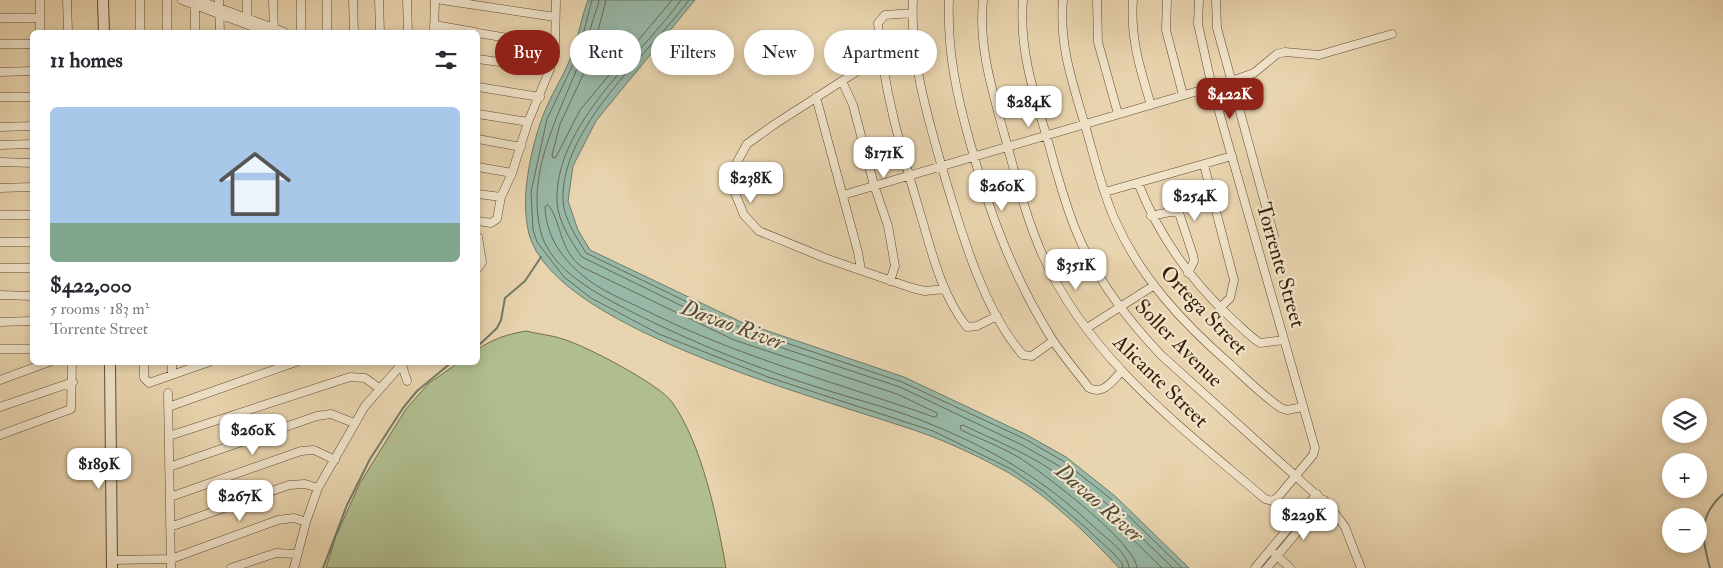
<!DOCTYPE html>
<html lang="en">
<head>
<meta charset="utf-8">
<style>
  body { margin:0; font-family:"IM FELL Double Pica",serif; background:#f7f7f7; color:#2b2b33; height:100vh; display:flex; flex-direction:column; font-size:19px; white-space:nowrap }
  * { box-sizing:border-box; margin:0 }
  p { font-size:16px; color:#7c7c81 }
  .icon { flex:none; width:28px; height:28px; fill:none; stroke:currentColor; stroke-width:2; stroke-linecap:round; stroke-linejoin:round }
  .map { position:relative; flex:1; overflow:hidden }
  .details { position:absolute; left:30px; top:30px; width:450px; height:335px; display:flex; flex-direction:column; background:#fff; border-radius:8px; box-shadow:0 2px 8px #0003 }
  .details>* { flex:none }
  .banner { position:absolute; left:495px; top:30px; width:475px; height:45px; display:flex; gap:10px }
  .controls { position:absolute; left:1662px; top:398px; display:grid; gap:10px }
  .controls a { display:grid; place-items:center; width:45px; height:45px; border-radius:50%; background:#fff; box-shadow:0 2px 8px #0003; font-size:25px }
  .price { position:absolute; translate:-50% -42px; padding:0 11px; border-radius:10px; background:#fff; color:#222; font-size:16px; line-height:32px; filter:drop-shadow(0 1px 2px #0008) }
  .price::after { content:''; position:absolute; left:50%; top:30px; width:15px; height:11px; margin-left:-8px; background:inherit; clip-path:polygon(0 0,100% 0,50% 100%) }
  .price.selected { background:#8f2418; color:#fff }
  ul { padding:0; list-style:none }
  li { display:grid; align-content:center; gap:10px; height:265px; padding:0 20px }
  li span { display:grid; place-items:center; height:155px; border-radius:8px; color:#555 }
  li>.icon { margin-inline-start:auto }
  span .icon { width:90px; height:90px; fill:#fffc; stroke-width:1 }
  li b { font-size:21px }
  h2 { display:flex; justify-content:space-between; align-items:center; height:60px; padding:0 20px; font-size:21px }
  .tag { padding:0 18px; border-radius:22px; background:#fff; box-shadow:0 2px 8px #0003; font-size:18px; line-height:45px }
  .tag.selected { background:#8f2418; color:#fff }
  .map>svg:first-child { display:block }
</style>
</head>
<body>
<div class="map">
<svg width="1723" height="568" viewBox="0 0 1723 568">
  <rect width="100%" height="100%" fill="#e8d4ae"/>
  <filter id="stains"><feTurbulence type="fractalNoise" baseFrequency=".004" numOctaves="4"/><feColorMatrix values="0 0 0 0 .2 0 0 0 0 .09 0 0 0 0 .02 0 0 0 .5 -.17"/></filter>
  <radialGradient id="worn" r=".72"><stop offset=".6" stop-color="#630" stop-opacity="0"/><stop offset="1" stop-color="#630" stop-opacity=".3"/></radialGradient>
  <path fill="#b0be8f" stroke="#736e4b" d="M526,331c12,3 25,4 37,8 23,7 96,45 109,63 30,42 45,115 54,166h-400l10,-32 24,-53 46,-74 22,-25 30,-21 20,-1v-13c15,-10 30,-15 48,-18z"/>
  <path fill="#98b8a7" stroke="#717a67" d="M588,0h107l-99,121 -23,45 -5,35 10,29 12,20 151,72 163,55 123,58 39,22 49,39 74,72h-70c-30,-33 -71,-72 -110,-95 -23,-13 -57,-29 -81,-38 -90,-33 -373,-103 -399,-201 -9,-36 1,-81 13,-116 8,-22 22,-42 30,-64 7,-18 9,-37 16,-54z"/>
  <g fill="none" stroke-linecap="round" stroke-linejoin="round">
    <path stroke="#676a57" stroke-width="1" d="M592,0l-14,54 -31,65 -16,73 2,38 4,12 27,35 27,21 68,36 109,43 165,54 78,38 32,22 42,36 29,27 8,9 1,5
      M599,0c-1,8 -5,15 -7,23 -16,68 -68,133 -52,206 9,42 61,67 96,85 60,30 123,55 187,75 37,12 76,21 112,37 61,25 110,55 158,100 11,11 35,26 36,42
      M606,0l-15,58 -31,66 -8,31 1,3 3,-1 24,-47 92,-110
      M681,0c-41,57 -127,125 -124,202 1,19 14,40 25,55l155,76 163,54 122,58 37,21 48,38 66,64
      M689,0c-41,55 -129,127 -126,201 1,18 14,37 23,52l153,74 163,55 123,57 38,22 48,38 71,69
      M548,205c13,14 11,46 34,62l152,73 163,54 40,19v3l-3,1c-96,-34 -195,-60 -287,-106 -22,-11 -47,-20 -66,-37 -21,-18 -35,-39 -36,-67z
      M1137,568c-1,-25 -94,-95 -117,-110 -18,-11 -40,-19 -59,-28l-1,-4 3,-1c31,15 64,28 93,48 39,27 72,62 106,95"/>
    <path stroke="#717a67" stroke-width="2" d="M478,346l19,-18 4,-8 4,-22 20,-17 16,-24
      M323,568l24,-63 23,-46 33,-51 14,-17 35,-29
      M1710,568c-8,-30 -13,-51 13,-74"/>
    <g stroke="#624b31" stroke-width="9">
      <path id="minor" d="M67,0l1,32
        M140,0v32
        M167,0v32
        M182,0l85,32
        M198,0l86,32
        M219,0l1,32
        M247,0v18
        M273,0l1,32
        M301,0v32
        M327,0v32
        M353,0l1,32
        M379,0l1,32
        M407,0l1,32
        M442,0l113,17
        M913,0c-3,59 14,115 30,171 17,57 40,139 80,184l9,1 21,-15
        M949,0c-2,52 8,97 22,146 19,69 43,132 81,193 11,17 25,33 37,49 15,7 23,-7 32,-16
        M983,0c-5,46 10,93 22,137 11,40 21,81 38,119 46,103 138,171 222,243l7,2 6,-4 35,-42 2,-7 -103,-361 -14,-63 1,-24
        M1023,0c-4,45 9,88 22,131 10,34 18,69 32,102 19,46 50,86 84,122l170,153 14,19 16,41
        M1063,0c-4,44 9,81 21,122 10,33 17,67 31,98 25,57 68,103 115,144 16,15 33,32 51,44l6,2 16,-3
        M1097,0l1,42 20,72
        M1133,0c-3,37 7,69 18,105
        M1167,0l-1,30 17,65
        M1216,0l1,28 57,208
        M195,5v27
        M913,13l-28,2 -7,8c5,67 24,129 43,193 11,37 21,80 46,111l10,-1 20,-10
        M0,18h40
        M434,25l41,7
        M40,32v-32
        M434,32l1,-32
        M478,33l77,13
        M0,44h32
        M881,56l-106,68 -28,20 -11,20 -1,29 9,22 15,16 66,27 87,30 13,3 20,-2
        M478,59l72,10
        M0,72l32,-1
        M842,81l11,24 21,80 14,41 7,40 -5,15
        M1231,81l23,-8 23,-19 8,-2 34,3 73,-21
        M478,87l62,10
        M0,97h32
        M816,97l42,155 3,18
        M478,114l50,8
        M0,127l32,-1
        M478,139l43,8
        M0,145l32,-1
        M0,162l32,1
        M1204,165l30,115 -4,18 -10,10
        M478,167l34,6
        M1138,183c21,53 51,96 93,135 9,8 18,18 29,25l24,-3
        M0,188l32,-1
        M1105,192l127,-36
        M478,194l23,3
        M843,195l379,-111
        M0,215h32
        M1151,216l19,-4 9,1 14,42 1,6 -6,12
        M478,221l13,2 6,-4 4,-22 11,-24 16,-51 22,-53 5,-23 1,-46
        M478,237l4,25 -4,6
        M0,242h32
        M0,268h32
        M0,295l32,1
        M0,322l32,-1
        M1087,328l66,-42
        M0,349h32
        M144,362v16l5,5 60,-21
        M172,362v13
        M401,362l6,19
        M0,380l49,-18
        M168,393l3,175
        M0,407l73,-25
        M168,407l128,-45
        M0,435l71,-26 1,-47
        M169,436l181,-59 15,1 14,10
        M169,467l148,-51 14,-2 23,9
        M170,497l131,-46 13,-1 21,10
        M170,527l119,-42 16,-1 13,4
        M1275,554l15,14
        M112,560l59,-1 107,-39 16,-2 12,4
        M231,568l45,-15 21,1
        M294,568l12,-46 12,-34 47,-82 36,-41
        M1255,568l62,-74
        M1267,568l57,-68"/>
    </g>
    <g stroke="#624b31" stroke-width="12">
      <path id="tertiary" d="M103,0l1,32
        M110,362l2,206"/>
    </g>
    <use href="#minor" stroke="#f0e3ca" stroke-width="8"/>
    <use href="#tertiary" stroke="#f0e3ca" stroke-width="10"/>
  </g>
  <g text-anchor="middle" stroke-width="4.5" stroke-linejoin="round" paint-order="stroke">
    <g font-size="21" fill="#361d07" stroke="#f0e3ca">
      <text transform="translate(1281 265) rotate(74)" y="7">Torrente Street</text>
      <text transform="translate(1204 310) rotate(46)" y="7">Ortega Street</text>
      <text transform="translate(1179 343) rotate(45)" y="7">Soller Avenue</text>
      <text transform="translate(1161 381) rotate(44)" y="7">Alicante Street</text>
    </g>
    <g font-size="22" font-style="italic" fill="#534c37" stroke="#f0e3ca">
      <text transform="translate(733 324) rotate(20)" y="8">Davao River</text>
      <text transform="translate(1100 502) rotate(41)" y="8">Davao River</text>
    </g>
  </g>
  <rect width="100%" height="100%" filter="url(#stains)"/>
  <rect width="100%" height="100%" fill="url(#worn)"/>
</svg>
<div class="controls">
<a><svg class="icon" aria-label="layers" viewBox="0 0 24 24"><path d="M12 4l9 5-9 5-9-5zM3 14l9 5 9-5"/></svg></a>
<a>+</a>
<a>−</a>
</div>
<b class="price selected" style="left:1230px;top:120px">$422K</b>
<b class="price" style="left:1029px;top:128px">$284K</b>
<b class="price" style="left:884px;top:179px">$171K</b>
<b class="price" style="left:751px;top:204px">$238K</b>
<b class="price" style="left:1002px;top:212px">$260K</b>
<b class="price" style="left:1195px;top:222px">$254K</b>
<b class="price" style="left:1076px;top:291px">$351K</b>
<b class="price" style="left:253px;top:456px">$260K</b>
<b class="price" style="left:99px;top:490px">$189K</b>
<b class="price" style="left:240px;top:522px">$267K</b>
<b class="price" style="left:1304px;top:541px">$229K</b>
<div class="banner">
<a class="tag selected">Buy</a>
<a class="tag">Rent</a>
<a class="tag">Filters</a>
<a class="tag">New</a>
<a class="tag">Apartment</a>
</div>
<section class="details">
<h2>11 homes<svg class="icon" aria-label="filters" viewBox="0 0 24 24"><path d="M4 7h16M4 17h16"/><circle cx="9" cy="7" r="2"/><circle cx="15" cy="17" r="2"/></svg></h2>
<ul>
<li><span style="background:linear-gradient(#a9c7e8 75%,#7fa58c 0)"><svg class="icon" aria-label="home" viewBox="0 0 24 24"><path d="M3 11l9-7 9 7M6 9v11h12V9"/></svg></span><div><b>$422,000</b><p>5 rooms · 183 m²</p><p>Torrente Street</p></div></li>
</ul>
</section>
</div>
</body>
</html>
